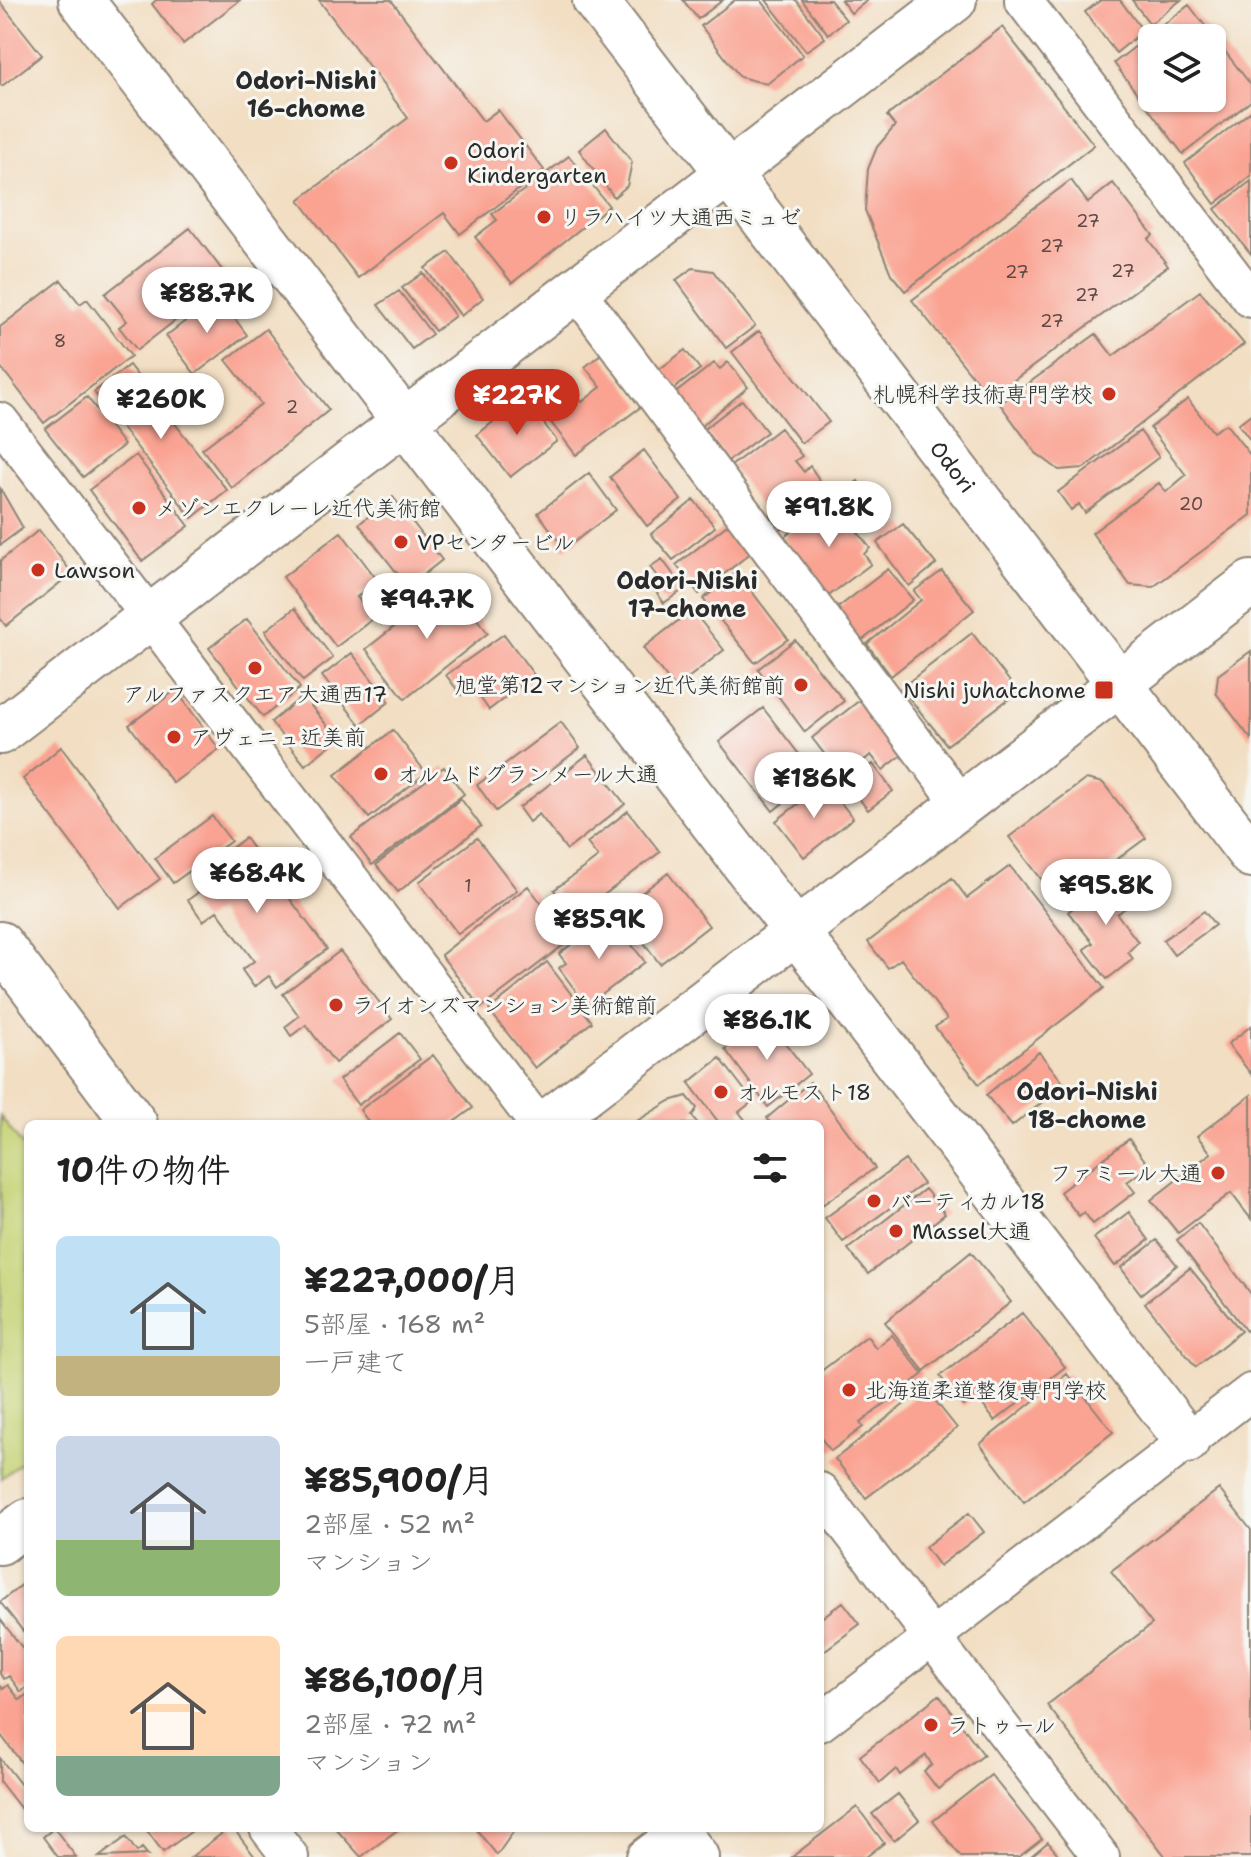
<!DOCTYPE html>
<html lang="ja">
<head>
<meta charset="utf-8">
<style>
  body { margin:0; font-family:"Shantell Sans","Klee One",sans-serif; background:#f6f6f6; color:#222; height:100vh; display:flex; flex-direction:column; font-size:30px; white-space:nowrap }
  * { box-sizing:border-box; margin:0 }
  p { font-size:26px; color:#767676 }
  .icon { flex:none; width:44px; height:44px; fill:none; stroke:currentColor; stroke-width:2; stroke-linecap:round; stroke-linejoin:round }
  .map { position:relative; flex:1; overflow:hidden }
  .drawer { position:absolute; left:24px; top:1120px; width:800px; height:712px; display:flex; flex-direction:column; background:#fff; border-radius:12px; box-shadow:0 2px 6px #0004 }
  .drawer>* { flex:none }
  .tools { position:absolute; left:1138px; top:24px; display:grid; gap:16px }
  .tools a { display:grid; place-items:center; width:88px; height:88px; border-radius:12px; background:#fff; box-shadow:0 2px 6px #0004; font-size:40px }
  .price { position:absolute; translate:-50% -68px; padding:0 18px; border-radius:28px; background:#fff; color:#222; font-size:26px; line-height:52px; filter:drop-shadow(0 2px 4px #0008) }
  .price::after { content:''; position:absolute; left:50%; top:48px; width:24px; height:18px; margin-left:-12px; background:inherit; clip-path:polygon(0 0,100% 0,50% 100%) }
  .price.current { background:#c8321e; color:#fff }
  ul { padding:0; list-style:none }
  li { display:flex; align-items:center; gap:24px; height:200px; padding:0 32px }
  li span { display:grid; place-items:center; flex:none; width:224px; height:160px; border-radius:12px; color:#555 }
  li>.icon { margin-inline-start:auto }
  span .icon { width:96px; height:96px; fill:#fffc; stroke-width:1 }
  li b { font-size:34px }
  h2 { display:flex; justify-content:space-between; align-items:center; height:96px; padding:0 32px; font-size:34px }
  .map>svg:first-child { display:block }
</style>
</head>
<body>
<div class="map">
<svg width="1251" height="1857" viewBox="0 0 1251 1857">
  <rect width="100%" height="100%" fill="#f6f6f2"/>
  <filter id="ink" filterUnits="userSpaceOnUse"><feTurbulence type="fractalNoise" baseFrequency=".0125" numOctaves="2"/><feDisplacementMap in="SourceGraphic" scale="16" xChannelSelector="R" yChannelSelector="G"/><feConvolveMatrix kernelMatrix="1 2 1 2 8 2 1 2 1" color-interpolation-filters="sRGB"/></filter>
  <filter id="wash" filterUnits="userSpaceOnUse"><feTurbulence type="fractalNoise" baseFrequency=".006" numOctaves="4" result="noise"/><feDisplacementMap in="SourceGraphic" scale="32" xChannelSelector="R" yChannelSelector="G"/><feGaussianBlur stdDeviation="1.8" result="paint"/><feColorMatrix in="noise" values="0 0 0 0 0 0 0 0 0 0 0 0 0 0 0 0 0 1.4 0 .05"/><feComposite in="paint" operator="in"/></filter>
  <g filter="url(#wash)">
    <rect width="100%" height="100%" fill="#f2dec2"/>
    <path fill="#c6d375" stroke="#787f50" stroke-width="2" d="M0,1116l28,37v304l-27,21z"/>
    <g id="blocks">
      <path fill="#faa392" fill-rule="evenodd" d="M156,0h84l-57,44 -31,-40z
        M319,0h72l92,121 15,-11 46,60 -84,64 -16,-21 -86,65 -59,-78 109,-82z
        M683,0h40l-25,19z
        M735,0h26l42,55 -36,29 -27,-7 -39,-51z
        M766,0h30l29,38 -19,13z
        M802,0h28l16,20 -18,14z
        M841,0h27l-17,13z
        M1101,0h19l23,31 -27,22 -31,-41z
        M1132,0h49l-31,24z
        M0,2l42,53 -40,31 -2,-2z
        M1189,5l62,80v16l-68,53 -69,-91zM1152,38h60v60h-60z
        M1002,27l92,118 -189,146 -14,-17 -26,-64 3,-41 9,-22 18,-21 -8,-10z
        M1251,111v65l-36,28 -30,-41z
        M606,128l26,34 -5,24 -13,11 -35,-47z
        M569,156l40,50 -97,77 -37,-46 22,-17 -5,-6z
        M1071,180l17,23 25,-20 40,52 -5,4 20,27 -178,132 -78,-98z
        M1251,181v73l-36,-45z
        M190,228l39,51 -92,71 -18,-23 8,-6 -22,-27z
        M449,252l34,46 -22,18 -36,-48z
        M693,268l20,3 42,55 -29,22 -50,-68z
        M423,273l32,43 -20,15 -33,-43z
        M61,280l19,24 7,-5 44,57 -87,67 -44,-57v-39z
        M399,291l33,43 -20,15 -34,-44z
        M1200,291l44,53 -160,124 -25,2 -23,-17 -36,-49 96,-70 17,22z
        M218,296l29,39 -52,39 -29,-38z
        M266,329l63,81 -97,78 -30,-39 59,-45 -35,-44z
        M759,331l70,91 -28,21 -69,-91z
        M685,350l15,19 -29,22 -15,-19z
        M601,354l41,52 -66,49 -46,-60 30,-22 22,29 19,-15 -16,-20z
        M728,362l20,25 -49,41 -26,-33 41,-32 6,6z
        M129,365l98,125 -35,28 -98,-126z
        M87,397l37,48 -41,32 -38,-48z
        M524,397l33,44 -47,36 -33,-42z
        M1188,399l25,33 13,-8 25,32v59l-98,72 -23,-2 -38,-52 67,-50 7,9 20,-17 -36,-47z
        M742,400l25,32 -39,29 -24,-32z
        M1251,414v27l-13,-17z
        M780,428l22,28 -7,5 9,11 6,-6 19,28 -50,37 -48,-65z
        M1140,431l19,26 -74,56 -6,-9 -8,6 -13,-18z
        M644,450l37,50 -34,26 -37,-49z
        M136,455l53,71 -47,35 -53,-71z
        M589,473l27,37 -51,39 -27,-36z
        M858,481l27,36 -15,12 -27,-36z
        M0,488l23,40 -23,17z
        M393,497l49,63 -34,27 -49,-63z
        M694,500l21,27 -42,33 -22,-26z
        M826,505l9,10 6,-5 29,38 -6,6 7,10 -44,33 -44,-59z
        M731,522l22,29 -54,43 -23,-29z
        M903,524l33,40 -27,22 -32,-43z
        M39,530l33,43 -66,53 -6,-8v-57z
        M341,532l37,49 -21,16 17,21 -38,29 -53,-70z
        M662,559l22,30 -20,14 -9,-13 8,-6 -13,-17z
        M888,569l25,31 -53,42 -25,-32z
        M942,571l32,39 -83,66 -24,-32 54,-44 -7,-9z
        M737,572l51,67 -33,24 -52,-64z
        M449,584l39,49 -83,66 -39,-50z
        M295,608l38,50 -30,23 -38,-50z
        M692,610l32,40 -49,38 -32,-40z
        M247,619l53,69 -37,29 -54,-69z
        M972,633l46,59 -71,53 -46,-57z
        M504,634l30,41 -45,35 -17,-24 -11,9 -15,-20z
        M795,640l49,61 -39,31 -47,-63z
        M1251,651v88l-35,-46 2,-18z
        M352,653l37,49 -29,23 -38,-49z
        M176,690l43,59 -46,34 -44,-58z
        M303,696l35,43 -33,26 -34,-43z
        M860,700l42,55 -19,15 -12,-15 -29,22 -30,-39z
        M763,708l53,68 -43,35 -54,-69z
        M561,722l19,26 -84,63 -19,-26z
        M393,730l33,43 -57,45 -34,-43z
        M61,747l99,132 -40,29 -97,-129z
        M587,755l38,49 -58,46 -28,-36 -10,8 -10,-14z
        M873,764l20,27 -25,19 -21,-27z
        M444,767l20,27 -92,71 -21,-28z
        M1086,779l17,4 43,55 -87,64 -50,-65z
        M825,783l28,35 -49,39 -28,-36z
        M461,799l20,27 -83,66 -22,-27z
        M628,811l32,41 -85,65 -21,-27 44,-33 -11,-14z
        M212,816l19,25 -58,42 -18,-25z
        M245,838l82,111 -50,38 -8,-11 -15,11 -12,-17 12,-9 -37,-50 -14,10 -15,-21 12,-9 -8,-13z
        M477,838l40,52 -59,44 -39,-52z
        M1010,866l94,122 -125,96 -44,-57 12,-8 -46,-60 -13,9 -20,-26 84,-64 15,20z
        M668,873l41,53 -49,38 -41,-54z
        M1112,877l20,26 -15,11 21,28 -10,10 5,7 -26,20 -23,-30 9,-6 -25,-31z
        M528,886l42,54 -89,68 -40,-53z
        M1204,911l11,14 -41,30 -11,-15z
        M609,915l36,47 -58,44 -28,-38 7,-5 -7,-9z
        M340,951l52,68 -57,44 -29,-38 -15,11 -6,-9 14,-11 -16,-22z
        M547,962l45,60 -57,46 -46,-58z
        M766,1018l43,56 -41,33 -43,-58z
        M1251,1026v48l-23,-30z
        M400,1033l20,26 -62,46 -19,-25z
        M1039,1052l26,33 -53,41 -26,-31z
        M433,1055l40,53 -22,16h-81l-10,-14z
        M720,1058l33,43 -14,11 7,9 -4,3h-22l-31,-41z
        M810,1082l65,86 -53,37 -2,-81h-49l-4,-6z
        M1251,1095v124l-20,-26 -53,40 -27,-33 60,-47 -14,-17z
        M687,1096l10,12 -5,8 6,8h-66l38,-23z
        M1129,1139l20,27 -22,16 8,10 -42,32 -9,-12 -5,4 -19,-24z
        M905,1160l18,24 -80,58 -18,-24z
        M925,1189l20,25 -77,60 -20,-25z
        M1129,1212l20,28 -34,26 -21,-28z
        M1198,1223l53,71v33l-5,4 -69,-91z
        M1157,1240l20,25 -36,29 -20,-26z
        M971,1252l40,50 -87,69 -39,-49z
        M1190,1268l51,63 -45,36 -51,-64z
        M1022,1313l43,54 -70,54 -19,-25 -13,10 -23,-30z
        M892,1335l31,39 -63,49 3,4 -32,24 -11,-14v-65l47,-36 9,12z
        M1067,1374l46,58 -89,70 -44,-58z
        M925,1388l32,40 -91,70 -31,-39z
        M1219,1489l32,41v327h-85l-119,-152 105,-81 -41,-53z
        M969,1513l15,19 -45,34 -14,-19z
        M28,1580v47l-5,4 -23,-29z
        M843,1602l17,22 -40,30v-35z
        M0,1619l28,36v31l-7,6 -12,-16 -5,3 -4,-5z
        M0,1685l3,4 5,-4 12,15 8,-6v77l-28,-37z
        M939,1695l45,60 -46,34 -14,-18 8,-6 -6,-10 -26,20 -4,-6 -16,14 -20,-27z
        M0,1758l28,36v24l-28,-36z
        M991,1775l51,64 -23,18h-58l-28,-36z
        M898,1794l21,26 -25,21 -22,-27z
        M857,1807l27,36 -18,14h-74z
        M54,1828l22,29h-18l-15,-20z
        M145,1828h51l-33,24z
        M229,1828h4l22,29h-64z
        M335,1828h65l-39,29z
        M475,1828h41l-19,27z
        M126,1837l11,15 5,-4 6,7 -49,2z
        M1048,1842l12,15h-30z"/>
    </g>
  </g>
  <g filter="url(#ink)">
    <use href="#blocks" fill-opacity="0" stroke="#8e8476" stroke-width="2"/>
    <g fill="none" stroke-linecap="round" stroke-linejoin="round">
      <g stroke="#8e8476" stroke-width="40">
        <path id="street" d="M1023,0l228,299
          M576,290l386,515
          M0,421l538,703
          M820,1491l281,366
          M820,1723l431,-331
          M268,1828l22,29
          M645,1857l38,-29"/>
      </g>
      <g stroke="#8e8476" stroke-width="48">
        <g id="secondary">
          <path d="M81,0l1106,1441"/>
          <path id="s1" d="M595,0l656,855"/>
          <path d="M0,732l954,-732"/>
          <path d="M545,1124l706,-541"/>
          <path d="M0,1542l28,-21"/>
        </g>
      </g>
      <g stroke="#8e8476" stroke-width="48">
        <path id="primary" d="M0,944l135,180
          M674,1828l22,29"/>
      </g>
      <use href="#street" stroke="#fff" stroke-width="36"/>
      <use href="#secondary" stroke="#fff" stroke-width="44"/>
      <use href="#primary" stroke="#fff" stroke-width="44"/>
    </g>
  </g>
  <g fill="#c8321e" stroke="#f6f6f2" stroke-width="3">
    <circle cx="451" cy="163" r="8"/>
    <circle cx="544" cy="217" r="8"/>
    <circle cx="1109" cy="394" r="8"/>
    <circle cx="139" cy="508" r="8"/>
    <circle cx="401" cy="542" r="8"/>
    <circle cx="38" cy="570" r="8"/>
    <circle cx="255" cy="668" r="8"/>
    <circle cx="801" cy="685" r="8"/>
    <rect x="1094" y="680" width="20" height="20" rx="4"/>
    <circle cx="174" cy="737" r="8"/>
    <circle cx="381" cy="774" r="8"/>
    <circle cx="336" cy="1005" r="8"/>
    <circle cx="721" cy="1092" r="8"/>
    <circle cx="1218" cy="1173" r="8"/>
    <circle cx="874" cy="1201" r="8"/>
    <circle cx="896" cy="1231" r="8"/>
    <circle cx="849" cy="1390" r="8"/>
    <circle cx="931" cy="1725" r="8"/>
  </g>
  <g text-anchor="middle" stroke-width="6" stroke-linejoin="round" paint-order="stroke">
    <g font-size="18" fill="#5f4945">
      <text x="1088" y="227">27</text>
      <text x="1052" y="252">27</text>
      <text x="1123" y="277">27</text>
      <text x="1017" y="278">27</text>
      <text x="1087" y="301">27</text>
      <text x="1052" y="327">27</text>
      <text x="60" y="347">8</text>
      <text x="292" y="413">2</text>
      <text x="1191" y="510">20</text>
      <text x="468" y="892">1</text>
    </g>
    <g font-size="22" fill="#2b2b2b" stroke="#f6f6f2" text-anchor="start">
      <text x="467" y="158">Odori<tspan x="467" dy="25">Kindergarten</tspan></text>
      <text x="560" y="225">リラハイツ大通西ミュゼ</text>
      <text x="1093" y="402" text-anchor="end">札幌科学技術専門学校</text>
      <text x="155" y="516">メゾンエクレーレ近代美術館</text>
      <text x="417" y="550">VPセンタービル</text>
      <text x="54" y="578">Lawson</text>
      <text x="785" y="693" text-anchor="end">旭堂第12マンション近代美術館前</text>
      <text x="1086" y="698" text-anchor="end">Nishi juhatchome</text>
      <text x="255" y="702" text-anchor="middle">アルファスクエア大通西17</text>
      <text x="190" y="745">アヴェニュ近美前</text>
      <text x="397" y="782">オルムドグランメール大通</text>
      <text x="352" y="1013">ライオンズマンション美術館前</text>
      <text x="737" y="1100">オルモスト18</text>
      <text x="1202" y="1181" text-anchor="end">ファミール大通</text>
      <text x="890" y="1209">バーティカル18</text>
      <text x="912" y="1239">Massel大通</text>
      <text x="865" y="1398">北海道柔道整復専門学校</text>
      <text x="947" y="1733">ラトゥール</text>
    </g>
    <g font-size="22" fill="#2b2b2b" stroke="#f6f6f2">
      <text dy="8" stroke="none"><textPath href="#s1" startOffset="588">Odori</textPath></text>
    </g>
    <g font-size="24" font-weight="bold" fill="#2b2b2b" stroke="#f6f6f2">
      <text x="306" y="89">Odori-Nishi<tspan x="306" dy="28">16-chome</tspan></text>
      <text x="687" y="589">Odori-Nishi<tspan x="687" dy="28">17-chome</tspan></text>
      <text x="1087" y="1100">Odori-Nishi<tspan x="1087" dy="28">18-chome</tspan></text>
    </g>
  </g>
</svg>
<div class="tools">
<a><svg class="icon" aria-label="layers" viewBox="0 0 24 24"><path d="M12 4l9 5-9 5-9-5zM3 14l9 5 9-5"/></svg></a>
</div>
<b class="price" style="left:207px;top:335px">¥88.7K</b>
<b class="price current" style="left:517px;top:437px">¥227K</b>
<b class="price" style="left:161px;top:441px">¥260K</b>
<b class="price" style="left:829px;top:549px">¥91.8K</b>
<b class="price" style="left:427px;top:641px">¥94.7K</b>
<b class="price" style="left:814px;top:820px">¥186K</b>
<b class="price" style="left:257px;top:915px">¥68.4K</b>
<b class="price" style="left:1106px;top:927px">¥95.8K</b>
<b class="price" style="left:599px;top:961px">¥85.9K</b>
<b class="price" style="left:767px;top:1062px">¥86.1K</b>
<section class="drawer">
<h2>10件の物件<svg class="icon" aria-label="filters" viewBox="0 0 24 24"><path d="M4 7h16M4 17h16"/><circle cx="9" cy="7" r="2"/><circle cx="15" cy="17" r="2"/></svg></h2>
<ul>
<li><span style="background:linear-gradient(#bfe0f5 75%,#c2b280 0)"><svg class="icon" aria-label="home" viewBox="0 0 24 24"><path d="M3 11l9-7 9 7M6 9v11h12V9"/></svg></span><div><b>¥227,000/月</b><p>5部屋 · 168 m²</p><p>一戸建て</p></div></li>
<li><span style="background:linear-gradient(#c9d6e8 65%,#8fb573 0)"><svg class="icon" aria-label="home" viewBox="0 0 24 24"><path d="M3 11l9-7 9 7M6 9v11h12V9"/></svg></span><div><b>¥85,900/月</b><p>2部屋 · 52 m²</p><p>マンション</p></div></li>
<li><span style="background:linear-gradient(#ffd9b3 75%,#7fa58c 0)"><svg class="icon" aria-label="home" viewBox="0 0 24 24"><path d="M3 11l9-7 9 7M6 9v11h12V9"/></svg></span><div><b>¥86,100/月</b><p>2部屋 · 72 m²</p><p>マンション</p></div></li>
</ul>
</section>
</div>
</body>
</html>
